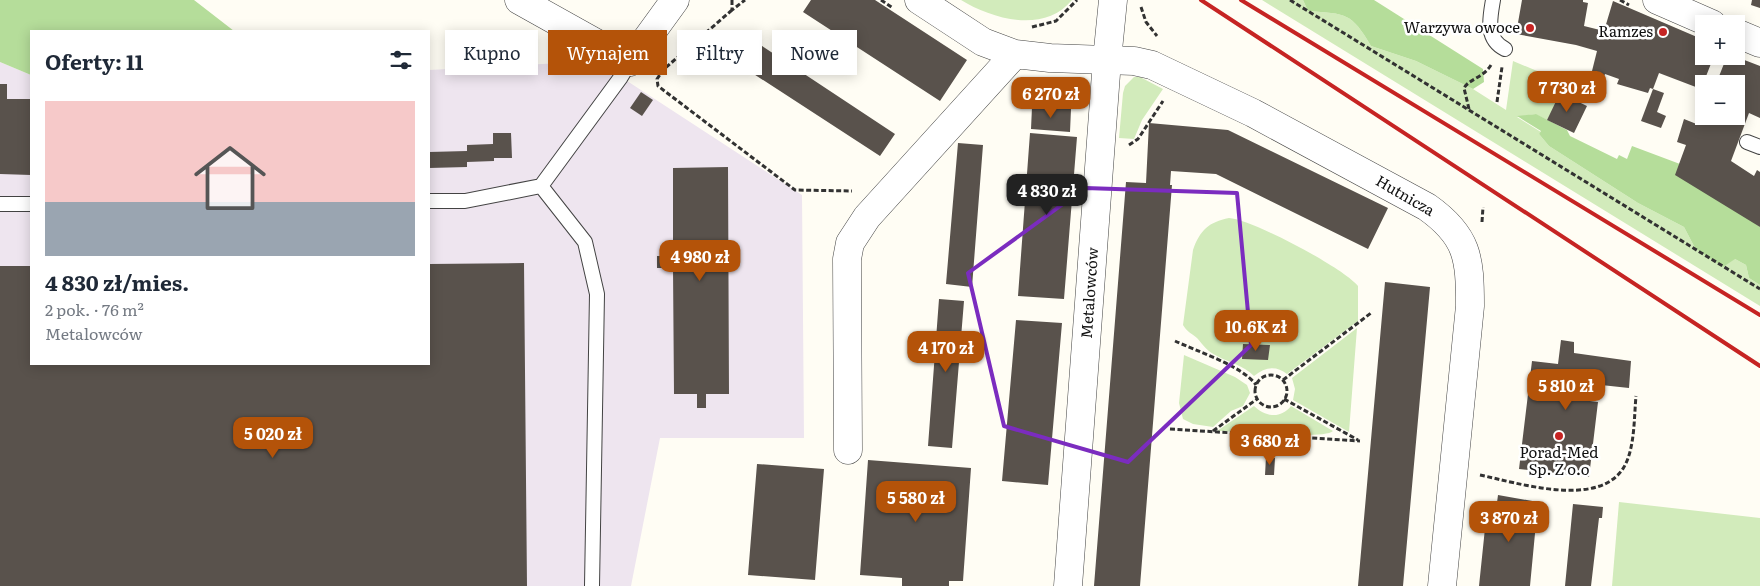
<!DOCTYPE html>
<html lang="pl">
<head>
<meta charset="utf-8">
<style>
  body { margin:0; font-family:Literata,serif; background:#f2f2f3; color:#1f2937; height:100vh; display:flex; flex-direction:column; font-size:19px; white-space:nowrap }
  * { box-sizing:border-box; margin:0 }
  p { font-size:16px; color:#747a83 }
  .icon { flex:none; width:28px; height:28px; fill:none; stroke:currentColor; stroke-width:2; stroke-linecap:round; stroke-linejoin:round }
  .map { position:relative; flex:1; overflow:hidden }
  .side { position:absolute; left:30px; top:30px; width:400px; height:335px; display:flex; flex-direction:column; background:#fff; border-radius:0px; box-shadow:0 2px 12px #0003 }
  .side>* { flex:none }
  .guide { position:absolute; left:445px; top:30px; width:475px; height:45px; display:flex; gap:10px }
  .controls { position:absolute; left:1695px; top:15px; display:grid; gap:10px }
  .controls a { display:grid; place-items:center; width:50px; height:50px; border-radius:0px; background:#fff; box-shadow:0 2px 12px #0003; font-size:25px }
  .price { position:absolute; translate:-50% -42px; padding:0 11px; border-radius:10px; background:#b45309; color:#fff; font-size:16px; line-height:32px; filter:drop-shadow(0 1px 2px #0008) }
  .price::after { content:''; position:absolute; left:50%; top:30px; width:15px; height:11px; margin-left:-8px; background:inherit; clip-path:polygon(0 0,100% 0,50% 100%) }
  .price.active { background:#222; color:#fff }
  ul { padding:0; list-style:none }
  li { display:grid; align-content:center; gap:10px; height:265px; padding:0 15px }
  li span { display:grid; place-items:center; height:155px; border-radius:0px; color:#555 }
  li>.icon { margin-inline-start:auto }
  span .icon { width:90px; height:90px; fill:#fffc; stroke-width:1 }
  li b { font-size:21px }
  h2 { display:flex; justify-content:space-between; align-items:center; height:60px; padding:0 15px; font-size:21px }
  .pill { padding:0 18px; border-radius:0px; background:#fff; box-shadow:0 2px 12px #0003; font-size:18px; line-height:45px }
  .pill.active { background:#b45309; color:#fff }
  .map>svg:first-child { display:block }
</style>
</head>
<body>
<div class="map">
<svg width="1760" height="586" viewBox="0 0 1760 586">
  <rect width="100%" height="100%" fill="#fffdf4"/>
  <path fill="#eee5ef" d="M601,61l20,16 181,118 2,243h-144l-29,148h-631v-524l31,13v289h398v-294z"/>
  <path fill="#d2ebbb" d="M961,0h111c-28,34 -80,19 -111,0z
    M1262,0h41l5,11c38,3 43,1 63,35l45,15 57,28 33,21 7,-49 53,22 -19,37 -12,-6 -18,3 24,15 -2,2 10,12 89,57 46,24 11,21 40,11 11,6 3,13 11,7v21z
    M1134,77h6l23,12 -21,31 -8,19 -15,-1 4,-45 2,-7z
    M1229,218c22,1 115,50 129,68v35l-71,53c-11,-9 -22,-7 -33,2 -11,-11 -24,-13 -37,-20 -9,-4 -14,-11 -20,-18 -6,-5 -10,-6 -14,-13l10,-75c7,-20 16,-28 36,-32z
    M1357,328l-8,104 -56,-32 2,-11 -3,-11z
    M1184,355l51,22 12,8 3,8 -7,13 -12,5 -18,16 -20,-3 -10,-5 -4,-16z
    M1254,406c11,11 27,13 37,0l42,25c-9,9 -98,0 -116,0z
    M1619,502l141,16v68h-148z"/>
  <path fill="#b5dd9a" d="M0,0h194l40,31h-203v44l-31,-13z
    M1303,0h71l109,69 1,13 -11,7 -57,-28 -45,-15c-20,-34 -25,-32 -63,-35z
    M1536,114l31,16 3,6 47,23 2,-4 8,4 5,-13 48,18 80,63v58l-11,-7 -3,-13 -11,-6 -12,8 -28,-19 -11,-21 -46,-24 -89,-57 -10,-12 2,-3 -24,-15z"/>
  <path fill="#59524c" d="M811,0h64l92,60 -27,41 -137,-89z
    M1522,0h61v2l5,1 -4,23 20,5 9,-30 91,39v16h10l-13,33 -42,-16 -6,16 -3,-1 -2,5 -31,-9 2,-5 -14,-5 -3,9 -12,-4 7,-28 -21,-6 -60,-11z
    M1752,0h8v8l-9,-3z
    M759,44l136,90 -15,22 -137,-89z
    M1727,56h7l26,10v52l-11,-5 -18,48 23,15 3,-6 3,2v55l-85,-52 11,-30 -9,-3 7,-23 15,6 4,-9h33v-32h-20z
    M0,84h7v15h24v76l-31,-1z
    M1653,89l11,4 -7,19 9,4 -5,12 -20,-7z
    M641,92l12,8 -11,16 -12,-8z
    M1560,93l27,13 -13,27 -27,-13z
    M1032,107l39,2 -1,23 -39,-3z
    M1149,123l79,7 160,78 -20,41 -152,-75 -45,-3 -1,14h2l-32,401h-46l32,-404 20,1z
    M493,133h18l1,25h-18v3l-27,1v5l-38,1v-16l38,-1v-6l26,-1z
    M1030,133l47,4 -13,162 -46,-3z
    M958,143l25,2 -11,142 -26,-3z
    M728,167l1,227h-23v14h-9v-14h-23l-1,-126h-16v-12h16v-88z
    M524,263l3,323h-527v-320h31v98h398v-100z
    M1385,282l45,5 -27,299h-45z
    M939,299l25,2 -12,147 -24,-2z
    M1016,320l46,3 -14,162 -46,-4z
    M1561,340l13,2v11l57,8 -2,27 -37,-4 -2,17 8,1 -9,75 -70,-8 13,-108 26,3z
    M1243,344l27,1 -2,15 -26,-1z
    M1266,457l9,1 -1,17h-9z
    M868,460l103,8 -8,113h-14v5h-47v-8l-42,-3z
    M757,464l67,5 -9,111 -67,-5z
    M1498,495l40,7 -8,84h-51l8,-77 9,1z
    M1573,504l30,3 -1,11h-3l-8,68h-26z"/>
  <g fill="none" stroke-linecap="round" stroke-linejoin="round">
    <g stroke="#434343" stroke-width="16">
      <path id="service" d="M1493,0c-3,18 -8,39 12,49
        M1747,142l13,5
        M541,186l44,56 12,52 -5,292
        M429,201h36l76,-15 80,-109 9,-15
        M0,204h31"/>
    </g>
    <g stroke="#434343" stroke-width="29">
      <path id="minor" d="M519,0l111,62 45,-62
        M919,0l64,42 32,12 35,4 84,3 18,4 101,48 174,94c41,29 43,51 43,99l-28,280
        M1657,0l55,24
        M1736,33l24,10
        M848,450l-1,-191 3,-16 17,-26 148,-163"/>
    </g>
    <g stroke="#434343" stroke-width="29">
      <path id="tertiary" d="M1068,586l39,-526 6,-60"/>
    </g>
    <path stroke="#323232" stroke-width="3" stroke-dasharray="5 2.5" stroke-linecap="butt" d="M732,0v10l13,-10
      M881,0l12,8
      M1290,0l470,289
      M1620,0l9,5
      M1141,7l5,15 11,14
      M732,10l-69,60 -6,9 1,7 137,104 57,1
      M1032,27l24,-6 21,-21
      M1023,86l53,18
      M1497,102l5,-35
      M1469,109l-5,-21c5,-9 19,-10 27,-23
      M1129,145l9,-6 25,-38
      M1482,222l1,-15
      M1175,341c21,10 68,25 81,44
      M1255 391a16 16 0 1 1 32 0a16 16 0 1 1-32 0Z
      M1283,380l88,-67
      M1284,399l74,41
      M1170,429l190,12
      M1213,431l44,-32
      M1480,475c38,8 119,34 144,-8 11,-19 10,-50 12,-71"/>
    <use href="#service" stroke="#fff" stroke-width="14"/>
    <use href="#minor" stroke="#fff" stroke-width="28"/>
    <use href="#tertiary" stroke="#fff" stroke-width="28"/>
    <path stroke="#c62423" stroke-width="4" d="M1201,0l559,366
      M1241,0l519,315"/>
  </g>
  <path fill="none" stroke="#7b2cbf" stroke-width="4" stroke-linejoin="round" d="M1085,188l152,5 14,152 -123,117 -124,-36 -36,-153z"/>
  <g fill="#c62423" stroke="#fff" stroke-width="2">
    <circle cx="1530" cy="28" r="5"/>
    <circle cx="1663" cy="32" r="5"/>
    <circle cx="1559" cy="436" r="5"/>
  </g>
  <g text-anchor="middle" stroke-width="5" stroke-linejoin="round" paint-order="stroke">
    <g font-size="15" fill="#101010" stroke="#fff" text-anchor="end">
      <text x="1520" y="33">Warzywa owoce</text>
      <text x="1653" y="37">Ramzes</text>
      <text x="1559" y="458" text-anchor="middle">Porad-Med<tspan x="1559" dy="17">Sp. Z o.o</tspan></text>
    </g>
    <g font-size="15" fill="#101010" stroke="#fff">
      <text transform="translate(1405 196) rotate(30)" y="5">Hutnicza</text>
      <text transform="translate(1090 293) rotate(-86)" y="5">Metalowców</text>
    </g>
  </g>
</svg>
<div class="controls">
<a>+</a>
<a>−</a>
</div>
<b class="price" style="left:1567px;top:113px">7 730 zł</b>
<b class="price" style="left:1051px;top:119px">6 270 zł</b>
<b class="price active" style="left:1047px;top:216px">4 830 zł</b>
<b class="price" style="left:700px;top:282px">4 980 zł</b>
<b class="price" style="left:1256px;top:352px">10.6K zł</b>
<b class="price" style="left:946px;top:373px">4 170 zł</b>
<b class="price" style="left:1566px;top:411px">5 810 zł</b>
<b class="price" style="left:273px;top:459px">5 020 zł</b>
<b class="price" style="left:1270px;top:466px">3 680 zł</b>
<b class="price" style="left:916px;top:523px">5 580 zł</b>
<b class="price" style="left:1509px;top:543px">3 870 zł</b>
<div class="guide">
<a class="pill">Kupno</a>
<a class="pill active">Wynajem</a>
<a class="pill">Filtry</a>
<a class="pill">Nowe</a>
</div>
<section class="side">
<h2>Oferty: 11<svg class="icon" aria-label="filters" viewBox="0 0 24 24"><path d="M4 7h16M4 17h16"/><circle cx="9" cy="7" r="2"/><circle cx="15" cy="17" r="2"/></svg></h2>
<ul>
<li><span style="background:linear-gradient(#f6c9c9 65%,#9aa5b1 0)"><svg class="icon" aria-label="home" viewBox="0 0 24 24"><path d="M3 11l9-7 9 7M6 9v11h12V9"/></svg></span><div><b>4 830 zł/mies.</b><p>2 pok. · 76 m²</p><p>Metalowców</p></div></li>
</ul>
</section>
</div>
</body>
</html>
